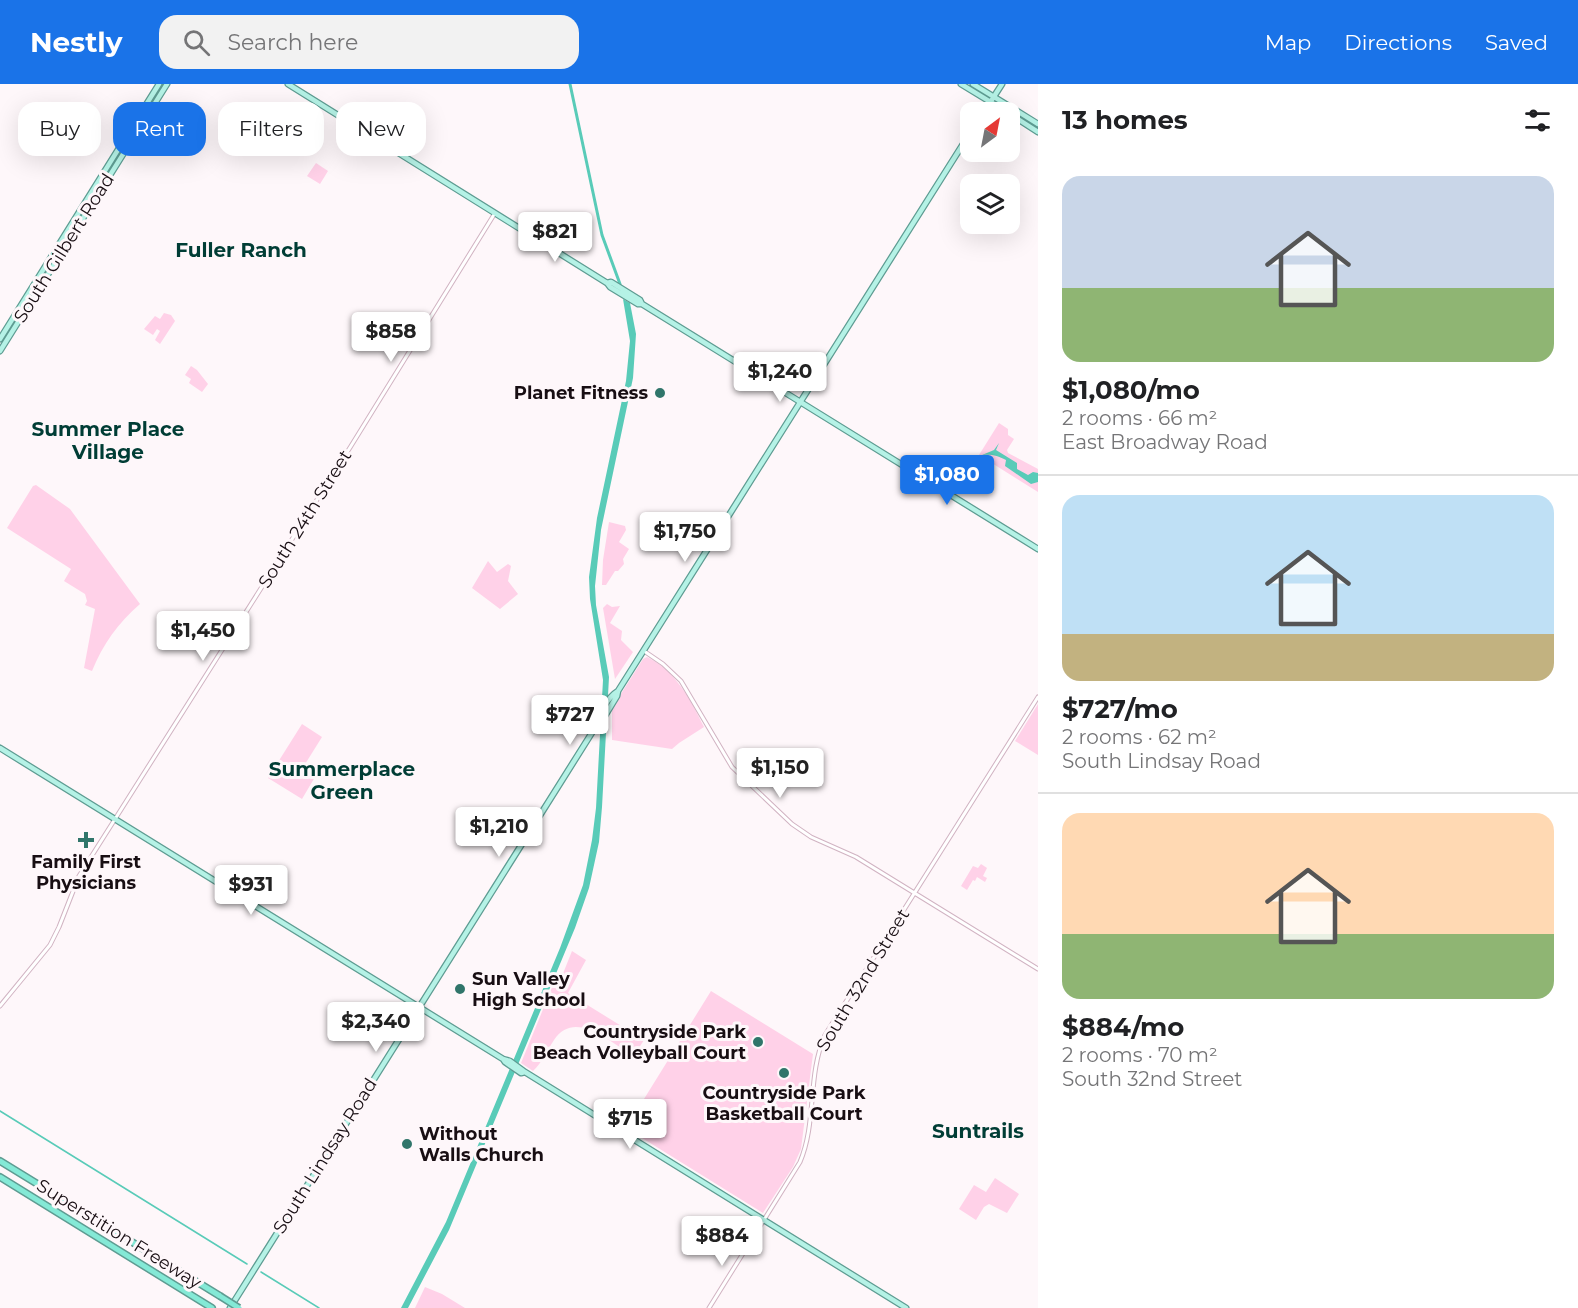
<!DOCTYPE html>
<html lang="en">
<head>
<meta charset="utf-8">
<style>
  body { margin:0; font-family:Montserrat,sans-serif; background:#f2f2f2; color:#202124; height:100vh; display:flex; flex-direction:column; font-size:22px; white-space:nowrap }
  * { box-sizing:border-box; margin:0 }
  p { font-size:20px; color:#757577 }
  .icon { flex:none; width:33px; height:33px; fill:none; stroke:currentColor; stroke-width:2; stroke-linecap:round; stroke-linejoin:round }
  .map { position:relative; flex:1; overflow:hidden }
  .sheet { display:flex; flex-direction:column; background:#fff; width:540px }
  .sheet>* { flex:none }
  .hud { position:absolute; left:18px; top:18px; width:570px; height:54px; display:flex; gap:12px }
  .needle { width:39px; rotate:32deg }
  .tools { position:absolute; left:960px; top:18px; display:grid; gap:12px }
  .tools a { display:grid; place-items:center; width:60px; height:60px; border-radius:12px; background:#fff; box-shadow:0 6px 24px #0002; font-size:30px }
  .price { position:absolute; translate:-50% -51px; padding:0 14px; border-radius:6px; background:#fff; color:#222; font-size:20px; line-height:39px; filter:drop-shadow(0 2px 3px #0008) }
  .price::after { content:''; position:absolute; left:50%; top:36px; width:18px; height:14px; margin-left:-9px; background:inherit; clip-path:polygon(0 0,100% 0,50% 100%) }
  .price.active { background:#1a73e8; color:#fff }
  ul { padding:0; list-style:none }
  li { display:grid; align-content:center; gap:12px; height:318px; padding:0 24px }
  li+li { border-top:2px solid #e0e0e0 }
  li span { display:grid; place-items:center; height:186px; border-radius:18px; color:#555 }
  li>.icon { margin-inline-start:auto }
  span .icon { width:108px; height:108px; fill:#fffc; stroke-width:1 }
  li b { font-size:26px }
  h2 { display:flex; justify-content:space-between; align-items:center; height:72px; padding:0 24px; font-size:26px }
  .chip { padding:0 21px; border-radius:18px; background:#fff; box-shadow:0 6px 24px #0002; font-size:21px; line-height:54px }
  .chip.active { background:#1a73e8; color:#fff }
  header { display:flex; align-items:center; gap:36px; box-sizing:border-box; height:84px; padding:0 30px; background:#1a73e8; color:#fff }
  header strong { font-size:28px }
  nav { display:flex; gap:33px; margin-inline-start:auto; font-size:21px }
  .search { width:420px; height:54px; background:#f2f2f2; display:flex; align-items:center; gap:15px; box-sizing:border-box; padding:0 21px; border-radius:18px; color:#757577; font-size:22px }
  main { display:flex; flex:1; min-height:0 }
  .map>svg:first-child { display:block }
</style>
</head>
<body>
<header>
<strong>Nestly</strong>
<div class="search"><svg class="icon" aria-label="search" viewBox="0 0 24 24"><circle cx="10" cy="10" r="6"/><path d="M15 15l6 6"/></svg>Search here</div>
<nav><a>Map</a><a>Directions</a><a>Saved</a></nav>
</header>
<main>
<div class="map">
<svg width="1038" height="1224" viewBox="0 0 1038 1224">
  <rect width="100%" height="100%" fill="#fef7fa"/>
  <path fill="#ffd1e8" d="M316,79l12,8 -8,13 -13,-8z
    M164,229l7,2 4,6 -15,23 -5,-4 5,-9 -3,-2 -4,6 -9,-6 11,-13 5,3z
    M191,282l6,4 11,14 -6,8 -13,-9 2,-4 -6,-4z
    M999,339l9,6v6l6,4 -7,11 1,3 30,16v23l-59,-37z
    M36,401l34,24 70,95c-22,19 -37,40 -48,67l-8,-3 11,-59 -10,-4 2,-4 -2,-7 -21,-13 7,-12 -64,-41 26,-42z
    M710,429l6,5 -11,19 -9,-6 7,-14 3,2z
    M609,438l16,4 1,4 -7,12 10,7 -6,10 1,5 -6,7h-3l-9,14h-4l1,-25z
    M488,477l9,11 11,-8 3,2 -3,15 10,13 -18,15 -28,-21z
    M607,520l5,3 8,-1 -10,17 12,8 -1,9 12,12 -18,27 -12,-71z
    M647,573c28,13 44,43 57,70l-25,16 -7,6 -60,-9v-32l31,-49z
    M1038,620v51l-23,-14z
    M302,640l20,13 -20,32 13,8 -13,22 -34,-21z
    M981,780l6,4 -4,8 4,2 -2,4 -8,-5 -2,4 -2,-1 -6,10 -6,-4 12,-20 5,2z
    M572,867l14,9 -18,33 76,47 -9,14 -4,1c-21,-14 -57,-46 -77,-15 -7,10 -12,23 -21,31l-12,-8 32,-78 5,1z
    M711,907l102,63 -12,95 -8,18 -30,46 -137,-85z
    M995,1094l24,16 -12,19 -18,-9 -5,3 -8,13 -17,-11 15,-24 12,7z
    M425,1203l17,7 23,14h-50z"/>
  <path fill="#59cbb8" d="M623,215l7,4 6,31 -3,44 -32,152 -6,56 1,19 13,72 -7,130 -3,35 -10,46 -14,40 -126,302 -41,78h-7l45,-86 114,-274 23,-63 9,-45 4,-32 7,-128 -13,-81 -1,-22 8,-59 29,-137 4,-40z
    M999,359l-3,7 21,13v6l11,6 5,-3 5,1v9l-7,2 -26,-18 1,-6c-9,-5 -15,-6 -24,-5l12,-5z"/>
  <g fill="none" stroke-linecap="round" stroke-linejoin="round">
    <path stroke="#59cbb8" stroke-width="1.5" d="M0,1027l247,153
      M261,1188l58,36"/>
    <path stroke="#59cbb8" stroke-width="3" d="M570,0l32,151 18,49"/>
    <g stroke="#d1b3c2" stroke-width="5">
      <path id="minor" d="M644,567l19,13 18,17 51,86 60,57 19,13 45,20 182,112
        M0,922l50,-61 9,-18 20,-51 272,-430 144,-233
        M709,1224l91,-146c17,-40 7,-86 25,-127l213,-338"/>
    </g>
    <g stroke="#5e9c92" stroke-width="7">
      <path id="major" d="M288,0l319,199 3,4 28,17h4l396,245
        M961,0l46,28
        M973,0l65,40
        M984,28l18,-28
        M1010,30l28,18
        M607,199l4,-1 29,18 2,4
        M0,255l159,-255
        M0,267l167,-267
        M593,647l4,-2 20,-33 1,-5 352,-558
        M0,664l503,311 2,3 16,11 4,-1
        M503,975l7,2 15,11 381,236
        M230,1224l363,-577c1,-12 15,-34 25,-40"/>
    </g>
    <g stroke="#5e9c92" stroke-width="8">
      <path id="highway" d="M0,1077l220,135
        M0,1093l212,131"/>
    </g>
    <use href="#minor" stroke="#fff" stroke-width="3"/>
    <use href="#major" stroke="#b5f2e6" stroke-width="4.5"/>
    <use href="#highway" stroke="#84e9d6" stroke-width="5"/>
    <g stroke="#5e9c92" stroke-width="8" stroke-linecap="butt">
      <path id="highway-bridge" d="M220,1212l19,12"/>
    </g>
    <use href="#highway-bridge" stroke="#84e9d6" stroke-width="5"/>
  </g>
  <g fill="#30756a" stroke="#fef7fa" stroke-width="2">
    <circle cx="660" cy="309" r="6"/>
    <path d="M83 747h6v6h6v6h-6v6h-6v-6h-6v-6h6z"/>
    <circle cx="460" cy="905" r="6"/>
    <circle cx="758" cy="958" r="6"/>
    <circle cx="784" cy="989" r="6"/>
    <circle cx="407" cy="1060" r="6"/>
  </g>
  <g text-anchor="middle" stroke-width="6" stroke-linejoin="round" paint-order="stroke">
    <g font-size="18" fill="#180e13" stroke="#fef7fa">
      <text transform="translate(64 164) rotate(-58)" y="6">South Gilbert Road</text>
      <text transform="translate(305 435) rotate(-58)" y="6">South 24th Street</text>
      <text transform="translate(863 896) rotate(-59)" y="6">South 32nd Street</text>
      <text transform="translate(325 1072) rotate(-58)" y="6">South Lindsay Road</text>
      <text transform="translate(119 1150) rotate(32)" y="6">Superstition Freeway</text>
    </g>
    <g font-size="18" font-weight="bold" fill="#180e13" stroke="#fef7fa" text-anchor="end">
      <text x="648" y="315">Planet Fitness</text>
      <text x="86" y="784" text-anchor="middle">Family First<tspan x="86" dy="21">Physicians</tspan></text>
      <text x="472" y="901" text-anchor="start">Sun Valley<tspan x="472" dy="21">High School</tspan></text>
      <text x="746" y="954">Countryside Park<tspan x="746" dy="21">Beach Volleyball Court</tspan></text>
      <text x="784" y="1015" text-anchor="middle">Countryside Park<tspan x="784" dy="21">Basketball Court</tspan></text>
      <text x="419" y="1056" text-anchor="start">Without<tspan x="419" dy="21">Walls Church</tspan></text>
    </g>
    <g font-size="20" font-weight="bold" fill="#003d35" stroke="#fef7fa">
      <text x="241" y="173">Fuller Ranch</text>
      <text x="108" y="352">Summer Place<tspan x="108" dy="23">Village</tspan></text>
      <text x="342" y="692">Summerplace<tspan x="342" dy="23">Green</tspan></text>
      <text x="978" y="1054">Suntrails</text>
    </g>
  </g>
</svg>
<div class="tools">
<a><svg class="needle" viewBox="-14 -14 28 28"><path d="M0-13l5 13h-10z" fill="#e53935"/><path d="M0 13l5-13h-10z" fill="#757577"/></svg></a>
<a><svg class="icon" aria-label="layers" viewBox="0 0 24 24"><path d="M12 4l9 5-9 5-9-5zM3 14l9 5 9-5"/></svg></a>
</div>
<b class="price" style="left:555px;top:179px">$821</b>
<b class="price" style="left:391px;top:279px">$858</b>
<b class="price" style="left:780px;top:319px">$1,240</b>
<b class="price active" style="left:947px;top:422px">$1,080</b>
<b class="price" style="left:685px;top:479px">$1,750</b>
<b class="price" style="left:203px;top:578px">$1,450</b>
<b class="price" style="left:570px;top:662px">$727</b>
<b class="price" style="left:780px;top:715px">$1,150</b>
<b class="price" style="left:499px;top:774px">$1,210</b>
<b class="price" style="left:251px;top:832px">$931</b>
<b class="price" style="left:376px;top:969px">$2,340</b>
<b class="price" style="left:630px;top:1066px">$715</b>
<b class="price" style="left:722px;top:1183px">$884</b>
<div class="hud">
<a class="chip">Buy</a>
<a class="chip active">Rent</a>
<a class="chip">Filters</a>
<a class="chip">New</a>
</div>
</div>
<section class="sheet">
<h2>13 homes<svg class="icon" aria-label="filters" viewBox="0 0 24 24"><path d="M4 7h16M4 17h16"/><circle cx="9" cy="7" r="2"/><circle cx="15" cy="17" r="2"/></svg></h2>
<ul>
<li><span style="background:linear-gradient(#c9d6e8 60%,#8fb573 0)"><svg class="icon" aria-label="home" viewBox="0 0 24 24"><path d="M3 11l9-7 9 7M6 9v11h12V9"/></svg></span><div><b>$1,080/mo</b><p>2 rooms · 66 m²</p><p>East Broadway Road</p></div></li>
<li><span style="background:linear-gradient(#bfe0f5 75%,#c2b280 0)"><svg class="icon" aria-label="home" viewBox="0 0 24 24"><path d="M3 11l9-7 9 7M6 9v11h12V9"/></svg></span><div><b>$727/mo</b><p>2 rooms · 62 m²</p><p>South Lindsay Road</p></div></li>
<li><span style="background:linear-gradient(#ffd9b3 65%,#8fb573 0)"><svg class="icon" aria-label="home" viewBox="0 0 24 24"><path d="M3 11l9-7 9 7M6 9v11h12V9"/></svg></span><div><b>$884/mo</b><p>2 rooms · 70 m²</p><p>South 32nd Street</p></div></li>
</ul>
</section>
</main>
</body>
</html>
